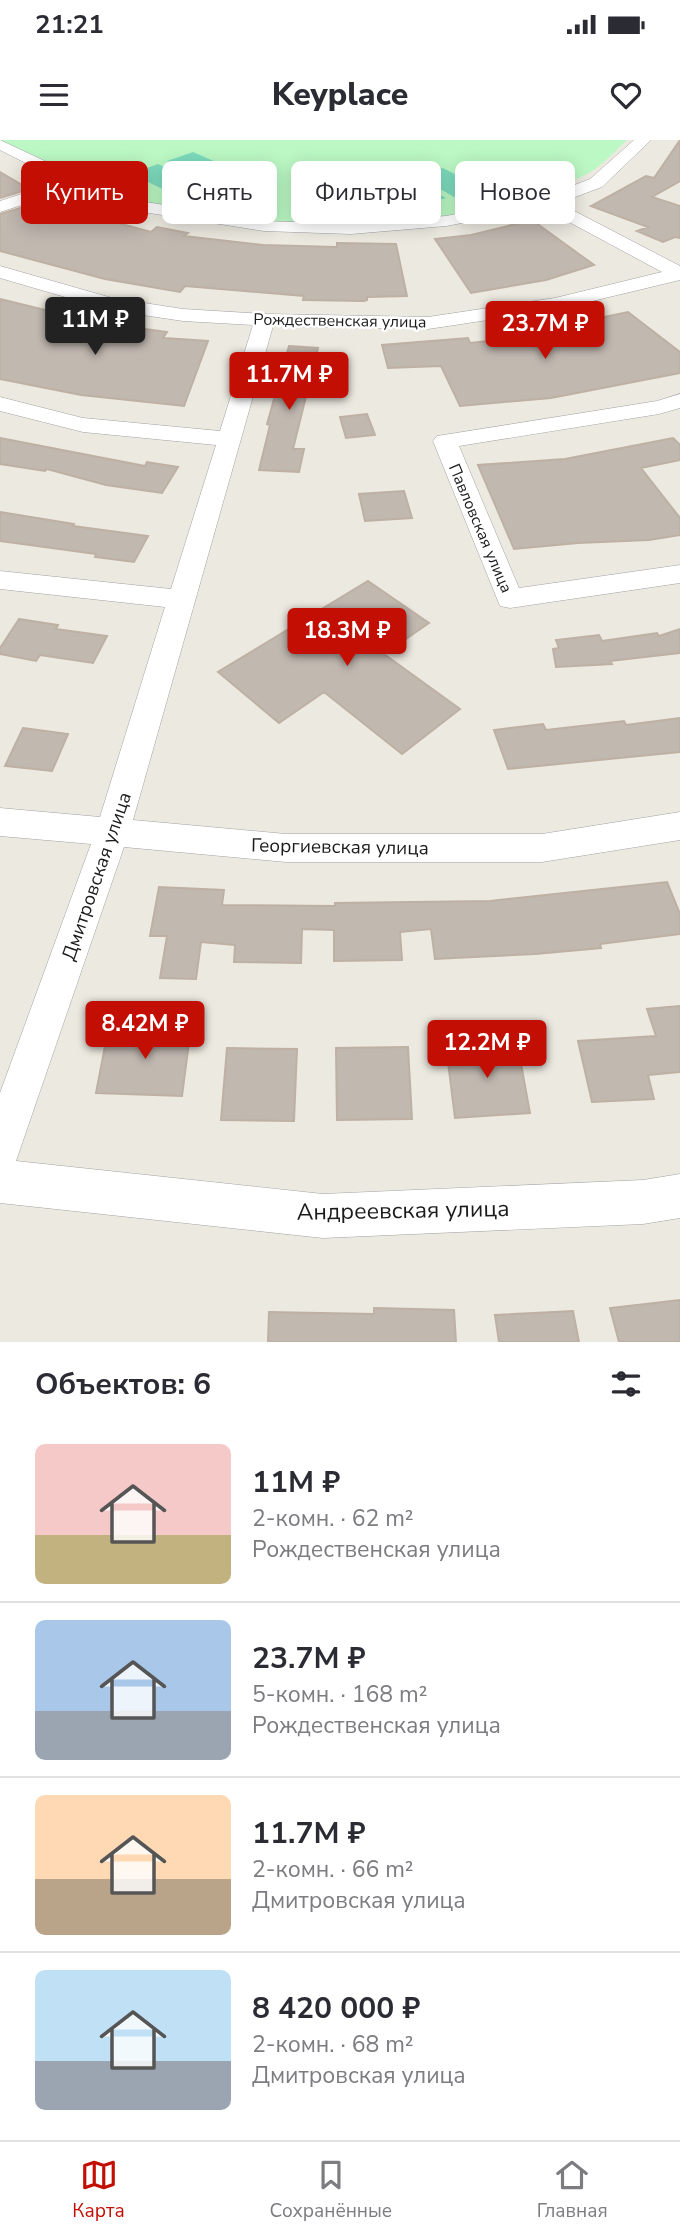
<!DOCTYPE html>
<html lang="ru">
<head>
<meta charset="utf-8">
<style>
  body { margin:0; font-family:"Nunito Sans",sans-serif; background:#f7f7f7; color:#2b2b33; height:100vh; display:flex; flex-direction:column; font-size:26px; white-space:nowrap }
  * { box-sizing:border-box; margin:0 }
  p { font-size:23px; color:#7c7c81 }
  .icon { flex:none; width:38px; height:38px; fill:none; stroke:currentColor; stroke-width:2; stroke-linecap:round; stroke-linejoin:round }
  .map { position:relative; height:1202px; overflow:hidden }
  .details { display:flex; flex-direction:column; background:#fff; flex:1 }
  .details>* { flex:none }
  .top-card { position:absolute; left:21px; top:21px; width:639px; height:63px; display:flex; gap:14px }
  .price { position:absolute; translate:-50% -60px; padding:0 16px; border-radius:7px; background:#c30f03; color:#fff; font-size:23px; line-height:46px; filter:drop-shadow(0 2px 4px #0008) }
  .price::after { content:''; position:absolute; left:50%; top:42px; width:21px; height:16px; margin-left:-10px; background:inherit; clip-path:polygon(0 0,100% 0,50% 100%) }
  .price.on { background:#222; color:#fff }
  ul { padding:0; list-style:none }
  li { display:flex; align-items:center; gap:21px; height:175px; padding:0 35px }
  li+li { border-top:2px solid #e1e1e2 }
  li span { display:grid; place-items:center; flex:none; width:196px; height:140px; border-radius:10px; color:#555 }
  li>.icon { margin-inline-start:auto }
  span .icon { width:84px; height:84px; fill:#fffc; stroke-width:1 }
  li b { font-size:30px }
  h2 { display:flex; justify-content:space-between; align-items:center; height:84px; padding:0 35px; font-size:30px }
  .tag { padding:0 24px; border-radius:10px; background:#fff; box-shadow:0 4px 18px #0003; font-size:24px; line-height:63px }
  .tag.on { background:#c30f03; color:#fff }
  .status { display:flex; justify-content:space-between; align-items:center; height:49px; padding:0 35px; background:#fff; direction:ltr }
  .status svg { height:19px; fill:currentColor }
  header { display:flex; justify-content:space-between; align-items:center; height:91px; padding:0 35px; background:#fff; font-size:32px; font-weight:800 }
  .menu { display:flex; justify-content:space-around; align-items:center; height:98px; border-top:2px solid #e1e1e2; background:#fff; font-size:19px; color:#7c7c81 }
  .menu a { display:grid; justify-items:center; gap:4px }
  .menu .on { color:#c30f03 }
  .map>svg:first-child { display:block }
</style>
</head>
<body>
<div class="status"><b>21:21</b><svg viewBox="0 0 49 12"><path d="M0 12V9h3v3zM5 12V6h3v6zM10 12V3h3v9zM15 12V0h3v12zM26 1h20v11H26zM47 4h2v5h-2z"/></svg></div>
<header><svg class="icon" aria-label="menu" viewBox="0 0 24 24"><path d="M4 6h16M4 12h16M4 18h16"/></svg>Keyplace<svg class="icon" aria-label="heart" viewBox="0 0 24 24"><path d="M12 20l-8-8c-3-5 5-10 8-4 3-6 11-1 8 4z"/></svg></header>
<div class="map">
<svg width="680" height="1202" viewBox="0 0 680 1202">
  <rect width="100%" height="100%" fill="#ece9e0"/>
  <path fill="#bbf8c4" d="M1,0h626c-12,11 -26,27 -40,34 -119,57 -299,63 -426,34 -57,-13 -109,-41 -160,-68z"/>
  <path fill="#7edcbe" d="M193,12l39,17 -26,9 -39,-17z
    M158,24l39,18 -28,10 -38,-18z
    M443,28l38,20 -27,9 -38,-22z
    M408,37l38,21 -28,8 -38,-21z"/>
  <path fill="#c1b8b0" stroke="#beb0a3" stroke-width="2" d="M680,0v41l-28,16 28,9v32l-5,-1 -12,5 -26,-11 11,-4 -57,-21 55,-30 8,2z
    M0,32l29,17 -29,9z
    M47,60l12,7 92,25 6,-5 31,6 -4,3 79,9 74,2v-4l59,1 11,52 -40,1v3l-3,1 -61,-1 1,-4 -119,-10 -5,6 -75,-13 -105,-28v-37z
    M532,80l62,45 -48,15 -75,13 -36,-54 36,-4z
    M0,159l94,23 73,10 -4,6 45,3 -24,65 -103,-11 -81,-16z
    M628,172l52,40v21l-129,25 -91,8 -19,-40 -53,2 -6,-23 86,-7 2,5 54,-6 -2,-3z
    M289,206l29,2 -25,101h11l-5,23 -40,-2 11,-45 -3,-1z
    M367,274l8,21 -29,3 -6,-21z
    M0,298l145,28 2,-4 31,5 -16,26 -56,-8 -59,-16 -2,2 -45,-7z
    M673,298l7,7v15l-39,8 39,50v17l-31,5 -71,3 -64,6 -36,-84 87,-6z
    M404,351l8,27 -47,3 -6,-27z
    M0,372l74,12 -1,2 75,10 -14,26 -39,-5 1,-3 -96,-13z
    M368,441l61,42 -45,31 76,55 -58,45 -78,-62 -45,31 -61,-51z
    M19,479l39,6 -2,4 51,7 -14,27 -53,-8 -4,6 -36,-7v-6z
    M680,489v24l-70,8 2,3 -56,3 -3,-18 6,-1 -3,-8 43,-5 3,6 55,-8 2,3z
    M680,578v34l-172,17 -14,-39 49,-6 3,6 78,-9 2,4z
    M23,588l45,6 -16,37 -47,-5z
    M667,742l13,32v20l-80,10 1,4 -66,6 -100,5 -4,-30 -31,3 2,28 -68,1v-31l-32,-1 -1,34 -67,-1 1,-17 -34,-3 -5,37 -36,-1 7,-42h-17l9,-49 65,3 -2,15 113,1v-3l155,-2z
    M680,866v66l-32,3 6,24 -62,3 -14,-61 78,-5 -9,-27z
    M109,885l82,2 -9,69 -86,-3z
    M517,902l13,71 -75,5 -9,-72z
    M408,907l4,72 -75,1 -1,-72z
    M227,908l70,1 -3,72 -73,-1z
    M680,1160v42h-61l-9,-34z
    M374,1168l80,2 2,32h-188l1,-30 105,2z
    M573,1171l6,31h-80l-4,-27z"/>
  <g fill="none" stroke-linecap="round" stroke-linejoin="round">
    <g stroke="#a2a2a2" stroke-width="1">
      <path id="minor" d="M0,0l81,38 65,24 118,19 87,3 95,-8 95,-18 49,-19 44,-39h17l-49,47 -43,16 121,63v14l-125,30 -127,19 -155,-3 -140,494 153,14h256l138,-22v28l-138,22h-256l-162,-15 -108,314 307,33 320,-14 37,-6v44l-37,6 -320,14 -323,-35v-110l91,-249 -91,-8v-28l100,9 65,-210 -165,-18v-18l171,18 45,-144 -133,-13 -83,-21v-14l83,21 137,13 33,-106 -70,-4 -73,-11 -110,-32v-12l112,32 71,11 82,5 163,3 127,-19 107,-26 -119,-64 -97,18 -95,8 -87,-3 -121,-19 -68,-24 -75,24v-11l61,-20 -61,-31z
        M680,254v14l-21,6 -200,32 60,142 161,-23v18l-170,25 -10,-2 -67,-165 4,-5 220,-35z"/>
    </g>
    <use href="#minor" fill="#fff" fill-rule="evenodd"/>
  </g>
  <g text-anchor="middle" stroke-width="5" stroke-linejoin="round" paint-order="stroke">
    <g font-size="16" fill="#1b1b1b" stroke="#fff">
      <text transform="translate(340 180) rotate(1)" y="6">Рождественская улица</text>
      <text transform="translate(481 388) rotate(67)" y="6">Павловская улица</text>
    </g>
    <g font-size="19" fill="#1b1b1b" stroke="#fff">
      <text transform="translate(340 706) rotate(1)" y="7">Георгиевская улица</text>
      <text transform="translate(96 736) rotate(-71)" y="7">Дмитровская улица</text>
    </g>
    <g font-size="23" fill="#1b1b1b" stroke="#fff">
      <text transform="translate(403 1070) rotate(-1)" y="8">Андреевская улица</text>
    </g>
  </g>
</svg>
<b class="price on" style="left:95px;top:217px">11M ₽</b>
<b class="price" style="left:545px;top:221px">23.7M ₽</b>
<b class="price" style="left:289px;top:272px">11.7M ₽</b>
<b class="price" style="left:347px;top:528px">18.3M ₽</b>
<b class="price" style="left:145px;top:921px">8.42M ₽</b>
<b class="price" style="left:487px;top:940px">12.2M ₽</b>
<div class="top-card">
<a class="tag on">Купить</a>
<a class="tag">Снять</a>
<a class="tag">Фильтры</a>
<a class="tag">Новое</a>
</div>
</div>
<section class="details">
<h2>Объектов: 6<svg class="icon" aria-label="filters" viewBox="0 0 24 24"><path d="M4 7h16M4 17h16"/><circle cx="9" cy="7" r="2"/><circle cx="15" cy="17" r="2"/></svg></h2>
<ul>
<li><span style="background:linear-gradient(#f6c9c9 65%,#c2b280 0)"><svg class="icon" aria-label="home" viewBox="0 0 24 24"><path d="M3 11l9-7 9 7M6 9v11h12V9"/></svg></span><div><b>11M ₽</b><p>2-комн. · 62 m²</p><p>Рождественская улица</p></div></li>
<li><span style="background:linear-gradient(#a9c7e8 65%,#9aa5b1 0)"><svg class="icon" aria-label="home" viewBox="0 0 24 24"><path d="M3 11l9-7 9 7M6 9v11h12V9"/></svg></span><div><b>23.7M ₽</b><p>5-комн. · 168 m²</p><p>Рождественская улица</p></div></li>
<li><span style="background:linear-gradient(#ffd9b3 60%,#b9a48a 0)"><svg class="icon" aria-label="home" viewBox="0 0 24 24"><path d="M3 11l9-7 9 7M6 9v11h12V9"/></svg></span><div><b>11.7M ₽</b><p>2-комн. · 66 m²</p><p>Дмитровская улица</p></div></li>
<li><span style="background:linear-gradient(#bfe0f5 65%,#9aa5b1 0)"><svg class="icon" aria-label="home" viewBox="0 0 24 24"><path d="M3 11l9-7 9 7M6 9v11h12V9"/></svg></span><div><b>8 420 000 ₽</b><p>2-комн. · 68 m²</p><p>Дмитровская улица</p></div></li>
</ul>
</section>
<nav class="menu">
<a class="on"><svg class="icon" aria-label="map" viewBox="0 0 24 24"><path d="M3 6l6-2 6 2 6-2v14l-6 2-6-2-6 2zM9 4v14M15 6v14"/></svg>Карта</a>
<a><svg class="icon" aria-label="saved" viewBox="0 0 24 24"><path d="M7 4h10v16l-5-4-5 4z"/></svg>Сохранённые</a>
<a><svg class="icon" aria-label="home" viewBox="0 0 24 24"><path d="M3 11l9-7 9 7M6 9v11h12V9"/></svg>Главная</a>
</nav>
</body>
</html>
